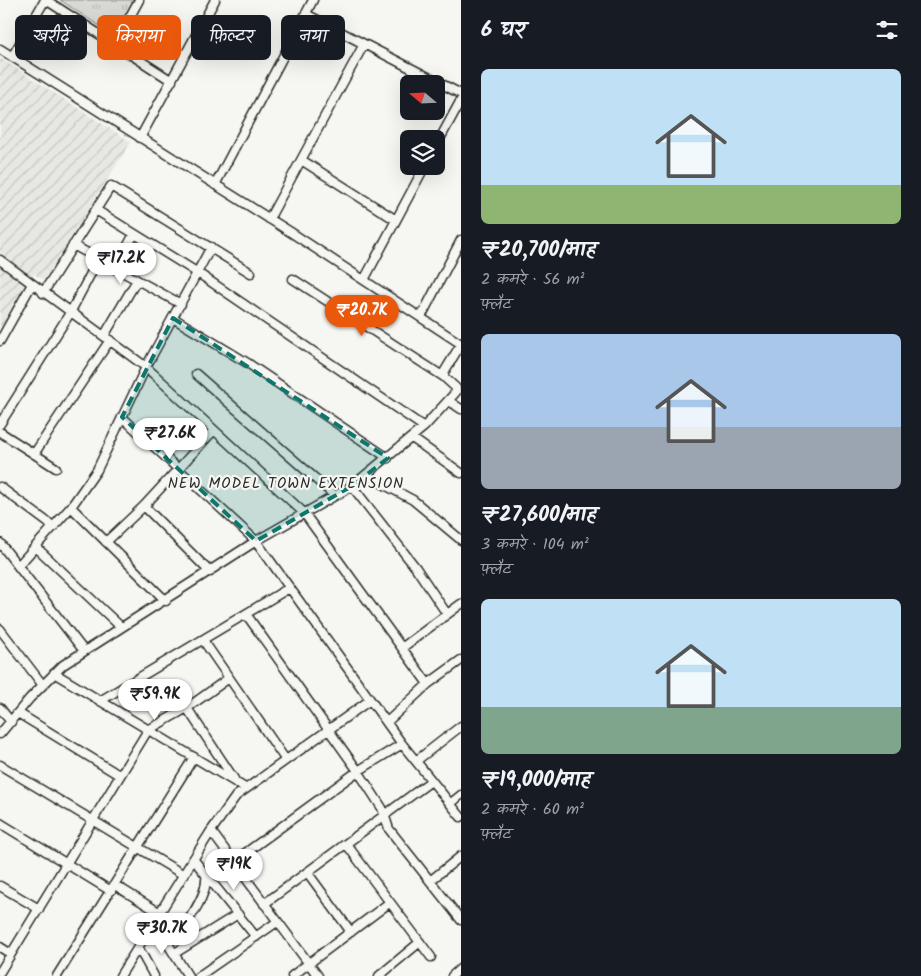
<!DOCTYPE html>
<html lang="hi">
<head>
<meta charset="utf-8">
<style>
  body { margin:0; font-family:Kalam,"Playpen Sans Deva",sans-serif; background:#242831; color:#f1f3f6; height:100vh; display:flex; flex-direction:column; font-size:19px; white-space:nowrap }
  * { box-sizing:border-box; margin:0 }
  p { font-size:16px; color:#9ea1a6 }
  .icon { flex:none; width:28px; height:28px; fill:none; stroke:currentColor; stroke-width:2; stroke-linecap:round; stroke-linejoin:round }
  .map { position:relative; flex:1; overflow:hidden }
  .sheet { display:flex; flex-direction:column; background:#171b24; width:460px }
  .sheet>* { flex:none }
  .guide { position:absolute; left:15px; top:15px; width:370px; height:45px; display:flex; gap:10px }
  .needle { width:32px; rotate:289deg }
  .fabs { position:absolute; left:400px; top:75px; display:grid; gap:10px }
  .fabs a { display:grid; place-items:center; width:45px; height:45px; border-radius:8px; background:#171b24; box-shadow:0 5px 20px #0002; font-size:25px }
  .price { position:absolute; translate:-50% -42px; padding:0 11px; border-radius:18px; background:#fff; color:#222; font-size:16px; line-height:32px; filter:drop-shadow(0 1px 2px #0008) }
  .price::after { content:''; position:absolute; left:50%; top:30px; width:15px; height:11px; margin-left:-8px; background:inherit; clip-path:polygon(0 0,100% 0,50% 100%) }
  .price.selected { background:#ea580c; color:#fff }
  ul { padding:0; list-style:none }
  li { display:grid; align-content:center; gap:10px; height:265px; padding:0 20px }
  li span { display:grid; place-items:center; height:155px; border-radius:8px; color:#555 }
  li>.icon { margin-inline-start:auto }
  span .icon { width:90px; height:90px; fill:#fffc; stroke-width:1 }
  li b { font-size:21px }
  h2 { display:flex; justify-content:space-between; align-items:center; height:60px; padding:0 20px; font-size:21px }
  .pill { padding:0 18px; border-radius:8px; background:#171b24; box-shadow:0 5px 20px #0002; font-size:18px; line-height:45px }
  .pill.selected { background:#ea580c; color:#fff }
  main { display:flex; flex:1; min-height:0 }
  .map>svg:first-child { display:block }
</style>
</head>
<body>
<main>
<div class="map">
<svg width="461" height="976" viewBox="0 0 461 976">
  <defs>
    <pattern id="industrial-furrows" width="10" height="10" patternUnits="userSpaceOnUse" patternTransform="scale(1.25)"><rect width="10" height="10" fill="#e7e7e3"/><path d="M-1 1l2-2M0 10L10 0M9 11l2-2" fill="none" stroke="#c6c6c3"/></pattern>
    <pattern id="park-tufts" width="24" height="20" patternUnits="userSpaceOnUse" patternTransform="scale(1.25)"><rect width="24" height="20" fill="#d9d9d5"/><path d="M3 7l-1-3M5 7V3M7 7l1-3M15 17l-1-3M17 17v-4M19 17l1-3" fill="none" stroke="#babab7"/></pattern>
  </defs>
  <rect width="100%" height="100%" fill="#f6f6f2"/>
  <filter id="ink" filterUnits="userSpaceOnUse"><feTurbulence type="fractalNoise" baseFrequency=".02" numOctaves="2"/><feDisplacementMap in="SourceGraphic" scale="10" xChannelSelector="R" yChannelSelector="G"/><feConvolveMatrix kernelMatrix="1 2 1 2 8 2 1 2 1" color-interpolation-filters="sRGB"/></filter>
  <g filter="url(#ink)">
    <path fill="url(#industrial-furrows)" d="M0,58l131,84 -87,138 -10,-6 -34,55z"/>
    <path fill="url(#park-tufts)" stroke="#828280" d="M60,0h74l-19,36z"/>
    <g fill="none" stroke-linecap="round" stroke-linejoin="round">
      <g stroke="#2b2b2b" stroke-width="11">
        <path id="street" d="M46,0l126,81
          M306,14l155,80
          M115,44l24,-44
          M0,49l292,184 169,111
          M12,57l33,-57
          M140,138l75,-138
          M436,146l25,-46
          M303,161l93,59
          M215,185l98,-185
          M96,210l102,63 226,154
          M269,219l95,-175
          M73,245l108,59
          M0,260l146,107 158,146 124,171
          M115,269l19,-35
          M293,279l151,98
          M364,280l61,-114
          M43,293l68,-107 140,87
          M421,317l40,-77
          M173,318l76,46 139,94
          M104,336l33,-56
          M0,341l32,-57
          M196,374l138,121
          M449,401l12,8
          M122,417l134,124 146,203 59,73
          M0,424l70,-111 28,-53
          M0,432l56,36
          M412,438l49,35
          M34,454l76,-114
          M366,475l47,25 48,40
          M352,486l64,82 31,46
          M0,487l54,40
          M144,506l66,66
          M71,507l95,94
          M106,542l38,-36 70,-76
          M0,543l84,108
          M37,548l84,79
          M18,566l53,-59 26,-37 49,-103 65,-120
          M246,614l112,157 24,37 7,21 72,91
          M0,629l42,55
          M203,640l82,119
          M403,647l58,-43
          M54,673l191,115
          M100,701l189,-113
          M0,708l11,14
          M187,708l47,71
          M18,713l101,62
          M387,722l41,-38 33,-24
          M0,734l30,-36 33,-33 193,-124 96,-55 72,-59 32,-35v-4l-12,-11 -1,-3 18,-30
          M416,761l45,-35
          M0,765l184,110
          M451,803l10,-8
          M0,823l111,68
          M211,831l107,145
          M347,845l84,112
          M194,860l62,77
          M233,862l125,-91 44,-27
          M307,872l44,60
          M430,881l31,-25
          M115,885l45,28
          M0,886l39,23
          M264,904l167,-123
          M154,922l34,54
          M168,944c15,-16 41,-47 38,-70
          M0,947l11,7
          M138,947l16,29
          M175,953l63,-39
          M0,972l148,-242 39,-22 42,-30
          M57,976l137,-219
          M120,976l91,-145 25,-35 134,-96
          M199,976l78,-54
          M292,976l97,-73
          M379,976l41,-34
          M452,976l9,-8"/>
      </g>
      <use href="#street" stroke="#f6f6f2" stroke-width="8"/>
    </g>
  </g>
  <path fill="#0f766e" fill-opacity="0.2" stroke="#0f766e" stroke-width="4" stroke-dasharray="10 6" stroke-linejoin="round" d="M173,318l215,140 -36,28 -96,55 -134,-124z"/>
  <g text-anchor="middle" stroke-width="4.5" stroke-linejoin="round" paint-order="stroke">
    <g font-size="15" letter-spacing="1" fill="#2b2b2b" stroke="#f6f6f2">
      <text x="286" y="488">NEW MODEL TOWN EXTENSION</text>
    </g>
  </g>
</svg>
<div class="fabs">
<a><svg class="needle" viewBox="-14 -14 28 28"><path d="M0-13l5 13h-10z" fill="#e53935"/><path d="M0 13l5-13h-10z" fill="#9ea1a6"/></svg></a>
<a><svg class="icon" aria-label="layers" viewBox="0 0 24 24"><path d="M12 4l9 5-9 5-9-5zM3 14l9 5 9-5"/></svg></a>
</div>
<b class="price" style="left:121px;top:285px">₹17.2K</b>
<b class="price selected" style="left:362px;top:337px">₹20.7K</b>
<b class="price" style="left:170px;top:460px">₹27.6K</b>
<b class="price" style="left:155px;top:721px">₹59.9K</b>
<b class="price" style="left:234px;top:891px">₹19K</b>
<b class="price" style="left:162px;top:955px">₹30.7K</b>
<div class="guide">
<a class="pill">खरीदें</a>
<a class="pill selected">किराया</a>
<a class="pill">फ़िल्टर</a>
<a class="pill">नया</a>
</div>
</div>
<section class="sheet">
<h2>6 घर<svg class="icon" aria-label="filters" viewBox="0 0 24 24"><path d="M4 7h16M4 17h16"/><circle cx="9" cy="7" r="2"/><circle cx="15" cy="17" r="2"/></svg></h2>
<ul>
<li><span style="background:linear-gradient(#bfe0f5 75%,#8fb573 0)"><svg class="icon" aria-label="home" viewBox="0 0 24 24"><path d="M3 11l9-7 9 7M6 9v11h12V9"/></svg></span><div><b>₹20,700/माह</b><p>2 कमरे · 56 m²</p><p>फ़्लैट</p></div></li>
<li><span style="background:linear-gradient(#a9c7e8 60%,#9aa5b1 0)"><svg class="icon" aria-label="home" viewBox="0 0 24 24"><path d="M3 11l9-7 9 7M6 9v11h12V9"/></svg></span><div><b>₹27,600/माह</b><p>3 कमरे · 104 m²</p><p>फ़्लैट</p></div></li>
<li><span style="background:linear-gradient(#bfe0f5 70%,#7fa58c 0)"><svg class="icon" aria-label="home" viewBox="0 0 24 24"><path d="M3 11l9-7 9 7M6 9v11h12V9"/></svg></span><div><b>₹19,000/माह</b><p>2 कमरे · 60 m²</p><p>फ़्लैट</p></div></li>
</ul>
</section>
</main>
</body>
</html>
